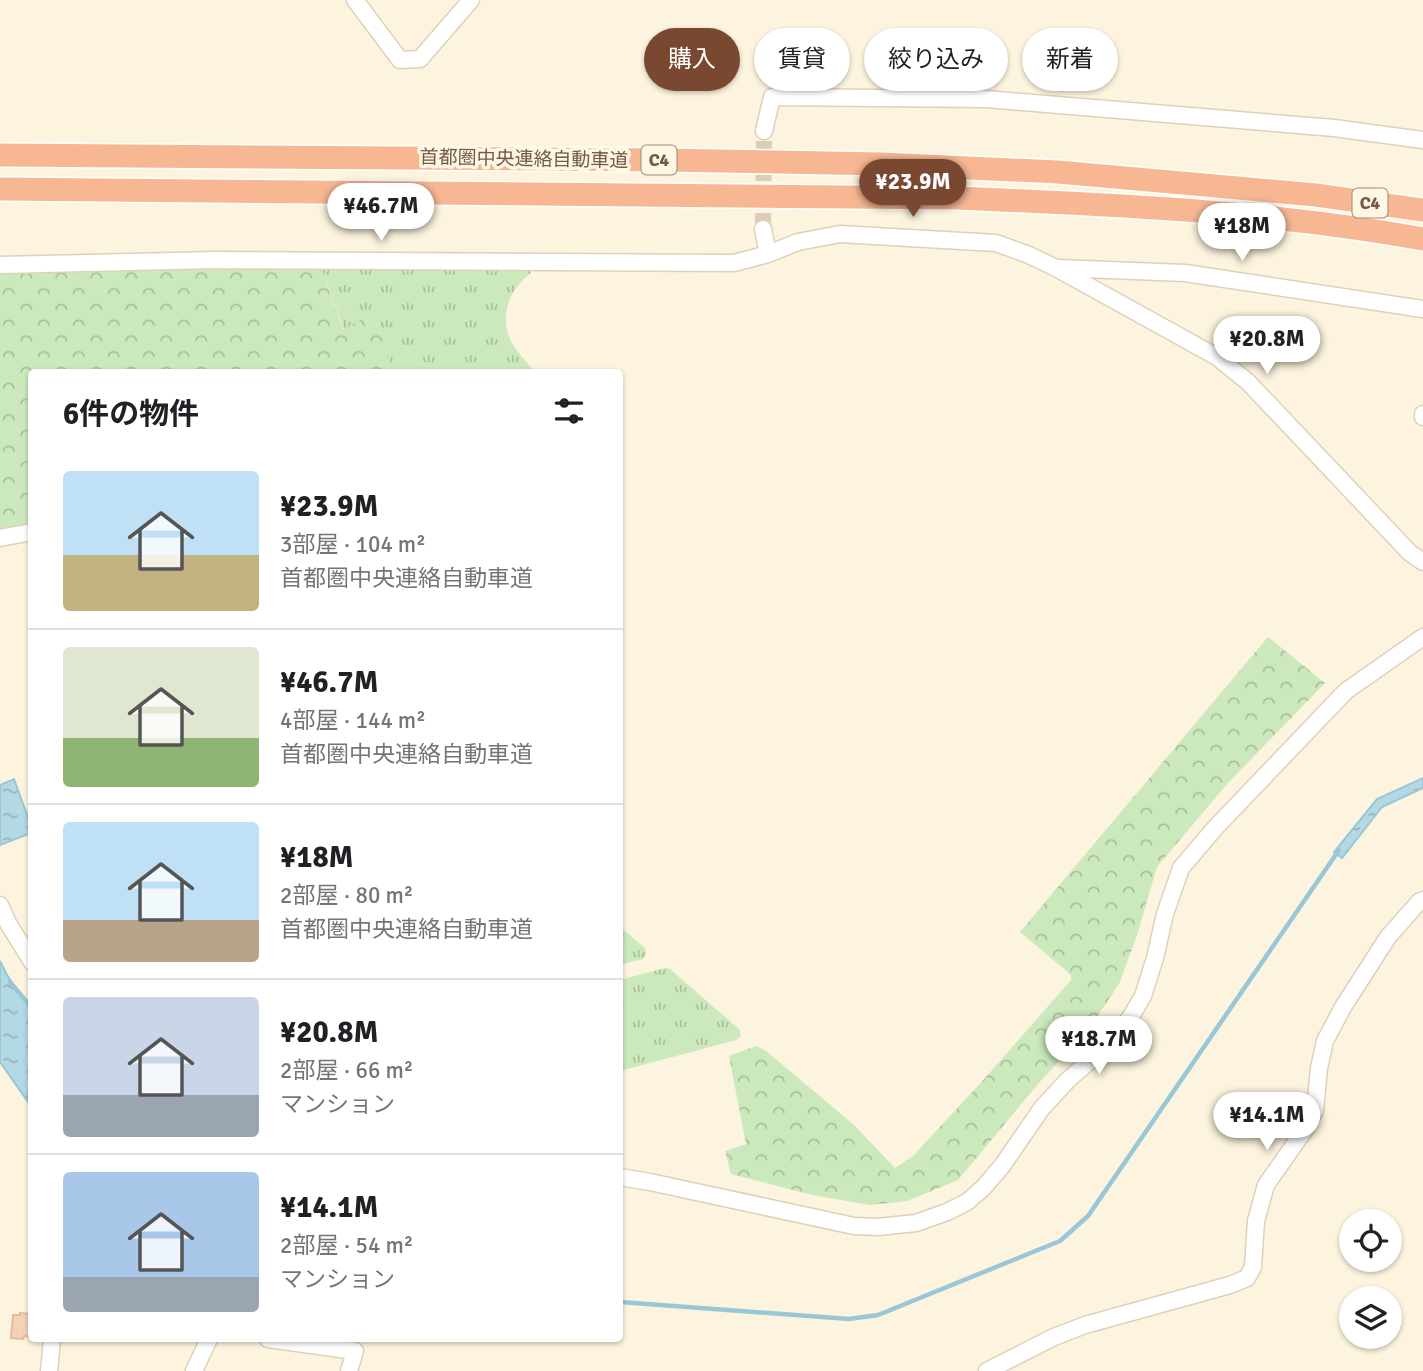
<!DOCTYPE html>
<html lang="ja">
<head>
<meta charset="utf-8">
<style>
  body { margin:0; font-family:Signika,"Noto Sans JP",sans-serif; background:#f6f6f6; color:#202124; height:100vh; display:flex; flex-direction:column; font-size:26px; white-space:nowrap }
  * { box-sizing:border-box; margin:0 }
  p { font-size:23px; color:#757577 }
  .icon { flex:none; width:38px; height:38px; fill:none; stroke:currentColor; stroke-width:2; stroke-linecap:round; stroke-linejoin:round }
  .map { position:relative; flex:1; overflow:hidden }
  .sheet { position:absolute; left:28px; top:369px; width:595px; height:973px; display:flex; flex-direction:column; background:#fff; border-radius:7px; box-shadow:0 2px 5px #0004 }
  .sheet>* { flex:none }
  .banner { position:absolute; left:644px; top:28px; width:665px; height:63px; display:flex; gap:14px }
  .fabs { position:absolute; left:1339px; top:1209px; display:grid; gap:14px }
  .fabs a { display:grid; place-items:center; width:63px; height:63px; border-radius:50%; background:#fff; box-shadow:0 2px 5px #0004; font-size:35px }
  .price { position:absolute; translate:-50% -60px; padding:0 16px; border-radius:24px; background:#fff; color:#222; font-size:23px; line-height:46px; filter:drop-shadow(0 2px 4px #0008) }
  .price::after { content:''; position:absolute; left:50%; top:42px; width:21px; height:16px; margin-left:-10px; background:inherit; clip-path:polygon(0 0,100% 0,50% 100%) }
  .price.active { background:#7a4731; color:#fff }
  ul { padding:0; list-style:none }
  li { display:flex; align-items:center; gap:21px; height:175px; padding:0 35px }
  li+li { border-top:2px solid #e0e0e0 }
  li span { display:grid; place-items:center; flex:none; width:196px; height:140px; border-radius:7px; color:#555 }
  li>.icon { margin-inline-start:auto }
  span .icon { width:84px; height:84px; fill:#fffc; stroke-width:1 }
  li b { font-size:30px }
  h2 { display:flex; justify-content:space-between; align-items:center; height:84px; padding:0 35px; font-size:30px }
  .pill { padding:0 24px; border-radius:32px; background:#fff; box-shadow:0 2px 5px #0004; font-size:24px; line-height:63px }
  .pill.active { background:#7a4731; color:#fff }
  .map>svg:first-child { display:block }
</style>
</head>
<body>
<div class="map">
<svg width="1423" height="1371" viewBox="0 0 1423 1371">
  <defs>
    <pattern id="grass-tufts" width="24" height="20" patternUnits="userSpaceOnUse" patternTransform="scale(1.75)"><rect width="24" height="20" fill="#cbe9bd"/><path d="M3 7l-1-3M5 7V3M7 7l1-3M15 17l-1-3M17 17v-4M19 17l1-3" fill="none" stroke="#a9c09b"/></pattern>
    <pattern id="forest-crowns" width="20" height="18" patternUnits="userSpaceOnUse" patternTransform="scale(1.75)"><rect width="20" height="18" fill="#cbe9bd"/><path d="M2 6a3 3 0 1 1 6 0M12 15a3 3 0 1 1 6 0" fill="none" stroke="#a9c09b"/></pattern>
    <pattern id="water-ripples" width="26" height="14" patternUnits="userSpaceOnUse" patternTransform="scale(1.75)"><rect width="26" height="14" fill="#b3d9e5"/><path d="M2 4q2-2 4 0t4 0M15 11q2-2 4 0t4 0" fill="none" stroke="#96b3bb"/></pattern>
  </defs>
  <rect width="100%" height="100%" fill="#fcf4de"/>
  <path fill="url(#grass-tufts)" d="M316,267l214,1 1,5c-20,15 -31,39 -22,64 5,13 18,25 27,36h-147l-4,-35 -14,-23 -27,15 -22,-60z
    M620,927l25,21 1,7 -3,4 -23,6z
    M665,968l5,1 70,61 1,6 -5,4 -116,31v-91z"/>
  <path fill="url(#forest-crowns)" d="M316,267l6,3 21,59 28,-14 14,23 4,35h-357l-1,154 -31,5v-258z
    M1268,637l57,46 -98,101 -70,83 -20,68 -18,49 -28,42 -53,58 -80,96 -51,21 -37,4 -58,-10 -81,-21 -6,-23 21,-7 -17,-88 27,-10 10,5 88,74 41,43 18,-12 73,-79 85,-97v-5l-51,-43z"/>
  <path fill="url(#water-ripples)" stroke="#99c7d7" stroke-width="2" d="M1423,778v10l-41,19 -40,51 -8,-6 43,-53z
    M14,779l17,47v7l-31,12v-60z
    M0,961c8,18 17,32 31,45v100l-31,-44z"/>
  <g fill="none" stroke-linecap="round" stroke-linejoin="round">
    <path stroke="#99c7d7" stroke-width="4.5" d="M10,982l22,26
      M620,1302l229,17 29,-4 182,-74 28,-25 251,-366"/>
  </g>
  <path fill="#f2d3b5" stroke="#e5bc95" stroke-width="2" d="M20,1313l12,1v23l-8,-1 -1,3 -12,-1 2,-23h7z"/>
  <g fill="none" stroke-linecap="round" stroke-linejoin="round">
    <path stroke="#daceb8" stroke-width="16" stroke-dasharray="16 8" stroke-linecap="butt" d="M763,229l1,-98"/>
    <g stroke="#e0d0ba" stroke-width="19">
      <path id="minor" d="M355,0l45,60 20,-1 51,-59
        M764,131l8,-34 214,2 348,29 89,12
        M763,229l5,25
        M0,265l215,-5 519,3 34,-9 30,-12 42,-8 156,9 33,12 27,13 161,89 31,25 162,171 13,9
        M1058,268l127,5 238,36
        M1423,414v3
        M0,538l32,-6
        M0,905l8,18 24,39
        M620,1177l30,5 204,44 23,1 39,-4 31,-11 20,-10 16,-14 19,-22 40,-58 26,-28 43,-38 19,-24 13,-22 12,-38 10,-44 16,-46 34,-40 131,-137 77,-54
        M268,1339l87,12 -6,20
        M49,1371l3,-32
        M194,1371l15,-32
        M987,1371l67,-34 31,-12 145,-40 17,-7 6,-11 3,-46 10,-36 40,-57 9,-18 4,-42 6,-27 18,-34 45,-70 31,-35 4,-2"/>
    </g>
    <g stroke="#fff" stroke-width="26">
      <path id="highway" d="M0,155l663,5 219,4 176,8 258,23 107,15
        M0,189l960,9c155,7 310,13 463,41"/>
    </g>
    <use href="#minor" stroke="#fff" stroke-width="16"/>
    <use href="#highway" stroke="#f8b793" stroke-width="23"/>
  </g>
  <g text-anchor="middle" stroke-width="7" stroke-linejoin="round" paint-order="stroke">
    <g fill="#fff7e4" stroke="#9c8975" stroke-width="2">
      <rect x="641.5" y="145.5" width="35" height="29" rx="5"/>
      <rect x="1352.5" y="188.5" width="35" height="29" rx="5"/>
    </g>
    <g font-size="18" font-weight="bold" fill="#725a46">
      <text x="659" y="166">C4</text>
      <text x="1370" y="209">C4</text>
    </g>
    <g font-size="19" fill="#725a46" stroke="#fff7e4">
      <text transform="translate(524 158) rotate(1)" y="7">首都圏中央連絡自動車道</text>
    </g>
  </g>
</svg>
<div class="fabs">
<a><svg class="icon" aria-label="locate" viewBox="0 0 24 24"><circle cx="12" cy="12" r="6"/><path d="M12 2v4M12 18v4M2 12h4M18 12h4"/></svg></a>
<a><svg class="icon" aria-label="layers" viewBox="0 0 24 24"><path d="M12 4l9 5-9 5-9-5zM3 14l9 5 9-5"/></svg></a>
</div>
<b class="price active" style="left:913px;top:219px">¥23.9M</b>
<b class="price" style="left:381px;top:243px">¥46.7M</b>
<b class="price" style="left:1242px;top:263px">¥18M</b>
<b class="price" style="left:1267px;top:376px">¥20.8M</b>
<b class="price" style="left:1099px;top:1076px">¥18.7M</b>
<b class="price" style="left:1267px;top:1152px">¥14.1M</b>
<div class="banner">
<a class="pill active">購入</a>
<a class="pill">賃貸</a>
<a class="pill">絞り込み</a>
<a class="pill">新着</a>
</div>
<section class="sheet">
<h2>6件の物件<svg class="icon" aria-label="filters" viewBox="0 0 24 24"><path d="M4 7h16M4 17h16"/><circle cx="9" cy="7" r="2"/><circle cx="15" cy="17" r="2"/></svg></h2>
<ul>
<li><span style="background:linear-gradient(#bfe0f5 60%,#c2b280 0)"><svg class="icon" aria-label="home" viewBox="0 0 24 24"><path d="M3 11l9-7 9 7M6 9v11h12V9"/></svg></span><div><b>¥23.9M</b><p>3部屋 · 104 m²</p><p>首都圏中央連絡自動車道</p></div></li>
<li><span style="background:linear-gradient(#dfe7d0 65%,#8fb573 0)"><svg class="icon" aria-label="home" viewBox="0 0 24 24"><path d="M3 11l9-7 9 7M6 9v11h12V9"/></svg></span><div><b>¥46.7M</b><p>4部屋 · 144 m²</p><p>首都圏中央連絡自動車道</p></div></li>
<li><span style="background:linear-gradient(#bfe0f5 70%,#b9a48a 0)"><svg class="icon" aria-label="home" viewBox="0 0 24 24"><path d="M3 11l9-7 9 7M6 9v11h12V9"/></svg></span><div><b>¥18M</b><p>2部屋 · 80 m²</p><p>首都圏中央連絡自動車道</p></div></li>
<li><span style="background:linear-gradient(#c9d6e8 70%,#9aa5b1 0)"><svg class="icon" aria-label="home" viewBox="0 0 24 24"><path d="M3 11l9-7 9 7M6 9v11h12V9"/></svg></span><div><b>¥20.8M</b><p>2部屋 · 66 m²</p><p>マンション</p></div></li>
<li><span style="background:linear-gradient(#a9c7e8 75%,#9aa5b1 0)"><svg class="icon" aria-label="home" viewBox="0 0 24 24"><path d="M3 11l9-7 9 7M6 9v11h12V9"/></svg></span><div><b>¥14.1M</b><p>2部屋 · 54 m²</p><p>マンション</p></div></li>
</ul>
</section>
</div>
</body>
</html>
